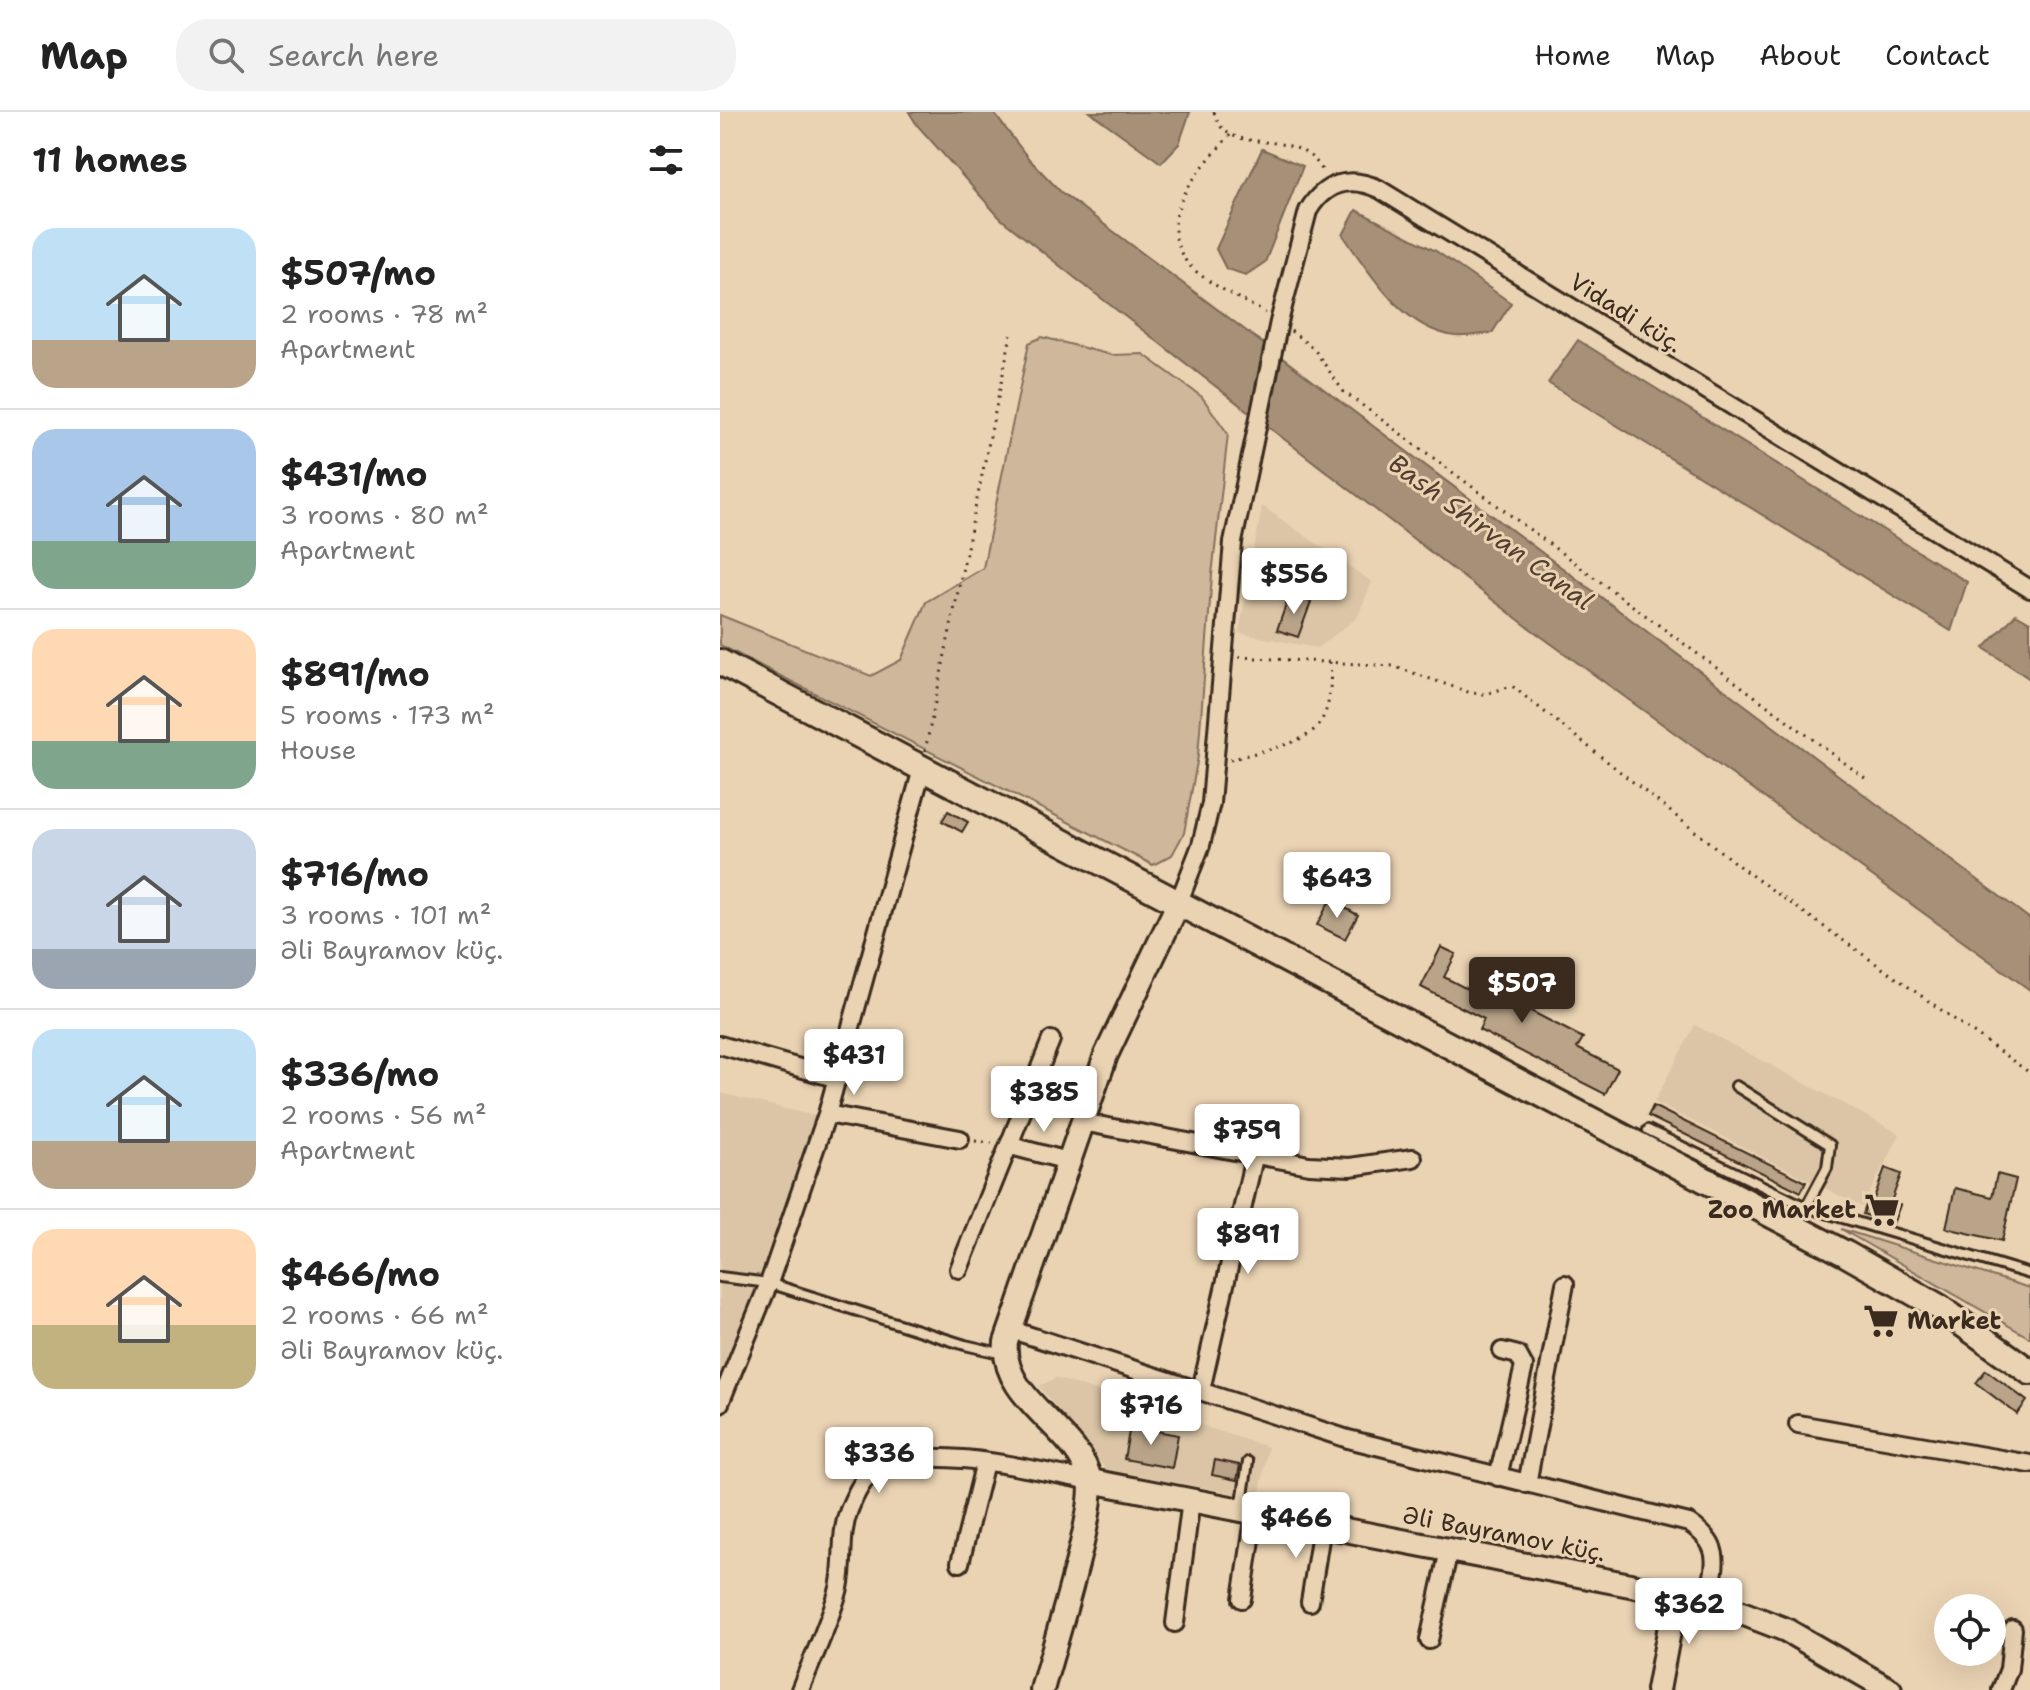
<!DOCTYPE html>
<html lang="en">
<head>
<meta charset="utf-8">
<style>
  body { margin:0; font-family:"Shantell Sans",sans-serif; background:#f2f2f2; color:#222; height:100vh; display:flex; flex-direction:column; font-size:30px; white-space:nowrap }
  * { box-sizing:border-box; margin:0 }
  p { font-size:26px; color:#767676 }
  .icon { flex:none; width:44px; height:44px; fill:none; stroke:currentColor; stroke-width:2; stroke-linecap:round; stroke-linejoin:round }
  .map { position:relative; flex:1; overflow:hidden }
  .sheet { display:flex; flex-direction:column; background:#fff; width:720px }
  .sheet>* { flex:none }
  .buttons { position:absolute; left:1214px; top:1482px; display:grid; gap:16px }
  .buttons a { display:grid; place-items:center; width:72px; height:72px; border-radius:50%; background:#fff; box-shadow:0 8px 32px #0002; font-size:40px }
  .price { position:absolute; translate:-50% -68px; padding:0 18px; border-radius:8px; background:#fff; color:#222; font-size:26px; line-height:52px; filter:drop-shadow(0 2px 4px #0008) }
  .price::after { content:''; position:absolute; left:50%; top:48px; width:24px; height:18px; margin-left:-12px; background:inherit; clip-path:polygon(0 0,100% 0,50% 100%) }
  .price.current { background:#3b2a1e; color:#fff }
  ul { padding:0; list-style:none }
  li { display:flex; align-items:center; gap:24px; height:200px; padding:0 32px }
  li+li { border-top:2px solid #e0e0e0 }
  li span { display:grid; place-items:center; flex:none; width:224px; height:160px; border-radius:24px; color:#555 }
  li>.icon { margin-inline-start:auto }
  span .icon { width:96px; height:96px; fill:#fffc; stroke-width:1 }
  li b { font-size:34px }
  h2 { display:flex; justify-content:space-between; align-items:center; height:96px; padding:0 32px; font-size:34px }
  header { display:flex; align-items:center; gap:48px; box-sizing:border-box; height:112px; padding:0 40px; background:#fff; border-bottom:2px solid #e0e0e0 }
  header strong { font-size:38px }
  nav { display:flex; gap:44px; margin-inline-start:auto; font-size:28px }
  .search { width:560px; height:72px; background:#f2f2f2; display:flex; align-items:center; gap:20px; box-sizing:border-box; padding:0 28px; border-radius:32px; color:#767676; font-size:30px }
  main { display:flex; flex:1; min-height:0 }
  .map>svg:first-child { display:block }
</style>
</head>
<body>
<header>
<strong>Map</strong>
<div class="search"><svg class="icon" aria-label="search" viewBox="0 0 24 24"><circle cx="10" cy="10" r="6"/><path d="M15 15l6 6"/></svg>Search here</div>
<nav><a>Home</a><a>Map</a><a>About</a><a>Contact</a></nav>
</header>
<main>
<section class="sheet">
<h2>11 homes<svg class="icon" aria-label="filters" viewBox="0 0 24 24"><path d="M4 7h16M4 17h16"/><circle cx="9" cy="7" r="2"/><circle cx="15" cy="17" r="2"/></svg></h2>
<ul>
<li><span style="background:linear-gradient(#bfe0f5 70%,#b9a48a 0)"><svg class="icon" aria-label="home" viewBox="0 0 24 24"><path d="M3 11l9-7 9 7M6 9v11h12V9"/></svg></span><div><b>$507/mo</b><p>2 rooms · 78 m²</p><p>Apartment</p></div></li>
<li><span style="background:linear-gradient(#a9c7e8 70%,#7fa58c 0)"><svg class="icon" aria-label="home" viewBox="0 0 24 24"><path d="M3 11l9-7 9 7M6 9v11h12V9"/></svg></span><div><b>$431/mo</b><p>3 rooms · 80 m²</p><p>Apartment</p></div></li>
<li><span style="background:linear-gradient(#ffd9b3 70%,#7fa58c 0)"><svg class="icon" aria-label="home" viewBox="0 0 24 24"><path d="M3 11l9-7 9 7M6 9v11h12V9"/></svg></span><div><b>$891/mo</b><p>5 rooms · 173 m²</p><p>House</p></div></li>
<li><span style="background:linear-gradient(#c9d6e8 75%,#9aa5b1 0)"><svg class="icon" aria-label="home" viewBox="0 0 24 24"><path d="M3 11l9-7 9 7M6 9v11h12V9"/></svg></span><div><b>$716/mo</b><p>3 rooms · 101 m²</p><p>Əli Bayramov küç.</p></div></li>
<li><span style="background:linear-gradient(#bfe0f5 70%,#b9a48a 0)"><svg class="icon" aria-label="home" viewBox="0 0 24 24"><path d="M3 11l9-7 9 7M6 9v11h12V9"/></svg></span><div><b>$336/mo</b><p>2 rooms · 56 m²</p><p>Apartment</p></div></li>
<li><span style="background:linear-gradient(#ffd9b3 60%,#c2b280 0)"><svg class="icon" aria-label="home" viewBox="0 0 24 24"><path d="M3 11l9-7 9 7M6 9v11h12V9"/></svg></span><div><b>$466/mo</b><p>2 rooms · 66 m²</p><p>Əli Bayramov küç.</p></div></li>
</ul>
</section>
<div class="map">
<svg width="1310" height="1578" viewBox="0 0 1310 1578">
  <rect width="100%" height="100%" fill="#ead3b3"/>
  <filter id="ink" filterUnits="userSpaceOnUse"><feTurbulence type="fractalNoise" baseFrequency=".0125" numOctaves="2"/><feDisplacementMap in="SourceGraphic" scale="16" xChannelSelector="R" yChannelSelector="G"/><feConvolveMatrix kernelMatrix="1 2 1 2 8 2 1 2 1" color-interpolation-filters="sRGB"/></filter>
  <g filter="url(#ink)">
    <path fill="#dbc5a6" d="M542,394l110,76 -15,36 -40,30 -78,-15z
      M975,913l205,109 -38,73 -208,-105z
      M0,981l95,23 -66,189 -29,69z
      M336,1266l212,69 -9,51 -153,-29 -67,-83z"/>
    <path fill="#ceb79b" stroke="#84705c" stroke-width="2" d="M322,225l69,18 32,-1 59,43 26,37 -16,141 -14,181 -14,77 -12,22 -19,10 -433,-220v-30l151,61 30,-16 25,-58 57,-34 46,-225z
      M1121,1117l189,59v50z"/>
    <path fill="#a69078" stroke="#7b6754" stroke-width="2" d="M189,0h84l36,47 32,33 969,727v71l-506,-366 -445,-343 -78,-62 -84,-94z
      M370,0h100l-11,32 -18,19z
      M542,37l41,17 -38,96 -19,13 -20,-6 -10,-20z
      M636,98l80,41 75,52 -19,30c-11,1 -25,4 -37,3 -52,-7 -85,-62 -112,-101z
      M858,228l389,242 -16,49 -403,-248z
      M1296,502l14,8v57l-46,-31z"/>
    <path fill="#b9a489" stroke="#3b2a1e" stroke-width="2" d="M570,482l21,8 -13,35 -21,-7z
      M228,699l20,11 -6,10 -20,-11z
      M610,788l28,15 -13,24 -28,-14z
      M721,835l15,7 -12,23 48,25 15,-29 29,15 -11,20 58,30 -6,10 41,21 -13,25 -126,-64 5,-11 -63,-32z
      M933,994l153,76 -5,10 -153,-76z
      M1165,1056l16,6 -10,28 9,3 -7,19 -30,-10 6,-17 5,1z
      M1277,1062l19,5 -14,62 -56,-13 9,-40 37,9z
      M1266,1258l41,31 -10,13 -41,-31z
      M410,1314l48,9 -6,33 -48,-9z
      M495,1348l25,5 -3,15 -25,-5z"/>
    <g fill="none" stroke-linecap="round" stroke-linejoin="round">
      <g stroke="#3b2a1e" stroke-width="14">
        <path id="lane" d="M928,1018l158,77 21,-39 3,-23 -94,-59
          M1075,1114l11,-19 224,67
          M0,1165l49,6 196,62 39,9
          M521,1397l7,-47"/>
      </g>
      <g stroke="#3b2a1e" stroke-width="22">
        <path id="street" d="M458,792l23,-59 10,-42 22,-261 46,-220 29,-111c16,-28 41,-36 71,-22l651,400
          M0,933l118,34
          M107,1002l133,25
          M362,1010l227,43 41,2 63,-9
          M291,1034l57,15
          M239,1157l92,-229
          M289,1217l339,110 341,84c34,23 27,40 19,77
          M481,1278l54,-237
          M0,1291l49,-120 58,-169 95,-345
          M1078,1312l232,40
          M778,1365l26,-111 -6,-11 -16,-4
          M807,1372l38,-200
          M240,1451l25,-101
          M522,1487l13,-86
          M590,1490l12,-76
          M455,1511l16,-123
          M709,1528l20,-90
          M80,1578c13,-33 30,-68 39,-102 6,-26 0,-52 10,-78 5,-13 14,-32 26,-40 45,-29 165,1 216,11
          M1281,1578l8,-21 4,-40"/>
      </g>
      <g stroke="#3b2a1e" stroke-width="28">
        <path id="secondary" d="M371,1369l617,119 78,30 104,60
          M322,1578c10,-38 55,-180 48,-210 -12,-52 -90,-80 -84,-138l100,-287 72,-151
          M938,1578l18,-96"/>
      </g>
      <g stroke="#3b2a1e" stroke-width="30">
        <path id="primary" d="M0,550l1126,592 93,53 91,65"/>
      </g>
      <path stroke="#3b2a1e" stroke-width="3" stroke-dasharray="2 6" stroke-linecap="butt" d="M494,0c12,50 83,9 110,61
        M510,23c-27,31 -75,78 -46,123 12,21 60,42 81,55
        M571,219l23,18 29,42 526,390
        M519,545l154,9 78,27 14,1 27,-8 232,184 286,203
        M205,639l86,-416
        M510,648c69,-21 105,-14 100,-98
        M255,1029l17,2"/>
      <use href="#lane" stroke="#ead3b3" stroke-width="8"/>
      <use href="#street" stroke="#ead3b3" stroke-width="16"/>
      <use href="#secondary" stroke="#ead3b3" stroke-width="22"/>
      <use href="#primary" stroke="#ead3b3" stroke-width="24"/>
    </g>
  </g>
  <defs>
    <g id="supermarket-bare" transform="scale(2.76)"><path d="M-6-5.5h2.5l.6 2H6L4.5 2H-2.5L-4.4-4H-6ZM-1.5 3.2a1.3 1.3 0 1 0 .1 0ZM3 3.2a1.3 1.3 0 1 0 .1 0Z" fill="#3b2a1e" stroke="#ead3b3" stroke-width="2.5" paint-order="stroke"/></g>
  </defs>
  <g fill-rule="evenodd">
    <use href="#supermarket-bare" x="1162" y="1098"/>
    <use href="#supermarket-bare" x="1161" y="1209"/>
  </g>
  <g text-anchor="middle" stroke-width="6" stroke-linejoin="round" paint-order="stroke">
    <g font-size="24" fill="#3b2a1e" stroke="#ead3b3">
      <text transform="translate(906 201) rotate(32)" y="8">Vidadi küç.</text>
      <text transform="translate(784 1422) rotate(11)" y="8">Əli Bayramov küç.</text>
    </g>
    <g font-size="24" font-weight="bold" fill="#3b2a1e" stroke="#ead3b3" text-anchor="end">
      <text x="1136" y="1106">Zoo Market</text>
      <text x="1187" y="1217" text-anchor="start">Market</text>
    </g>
    <g font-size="26" font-style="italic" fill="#503e30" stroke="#ead3b3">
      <text transform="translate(771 420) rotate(36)" y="9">Bash Shirvan Canal</text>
    </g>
  </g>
</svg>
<div class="buttons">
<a><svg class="icon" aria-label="locate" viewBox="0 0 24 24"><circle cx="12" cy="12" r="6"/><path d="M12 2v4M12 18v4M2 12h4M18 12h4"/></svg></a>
</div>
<b class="price" style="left:574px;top:504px">$556</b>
<b class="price" style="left:617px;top:808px">$643</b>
<b class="price current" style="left:802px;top:913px">$507</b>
<b class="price" style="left:134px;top:985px">$431</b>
<b class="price" style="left:324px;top:1022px">$385</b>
<b class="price" style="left:527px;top:1060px">$759</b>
<b class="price" style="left:528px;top:1164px">$891</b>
<b class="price" style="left:431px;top:1335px">$716</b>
<b class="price" style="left:159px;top:1383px">$336</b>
<b class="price" style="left:576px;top:1448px">$466</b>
<b class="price" style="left:969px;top:1534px">$362</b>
</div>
</main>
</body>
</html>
